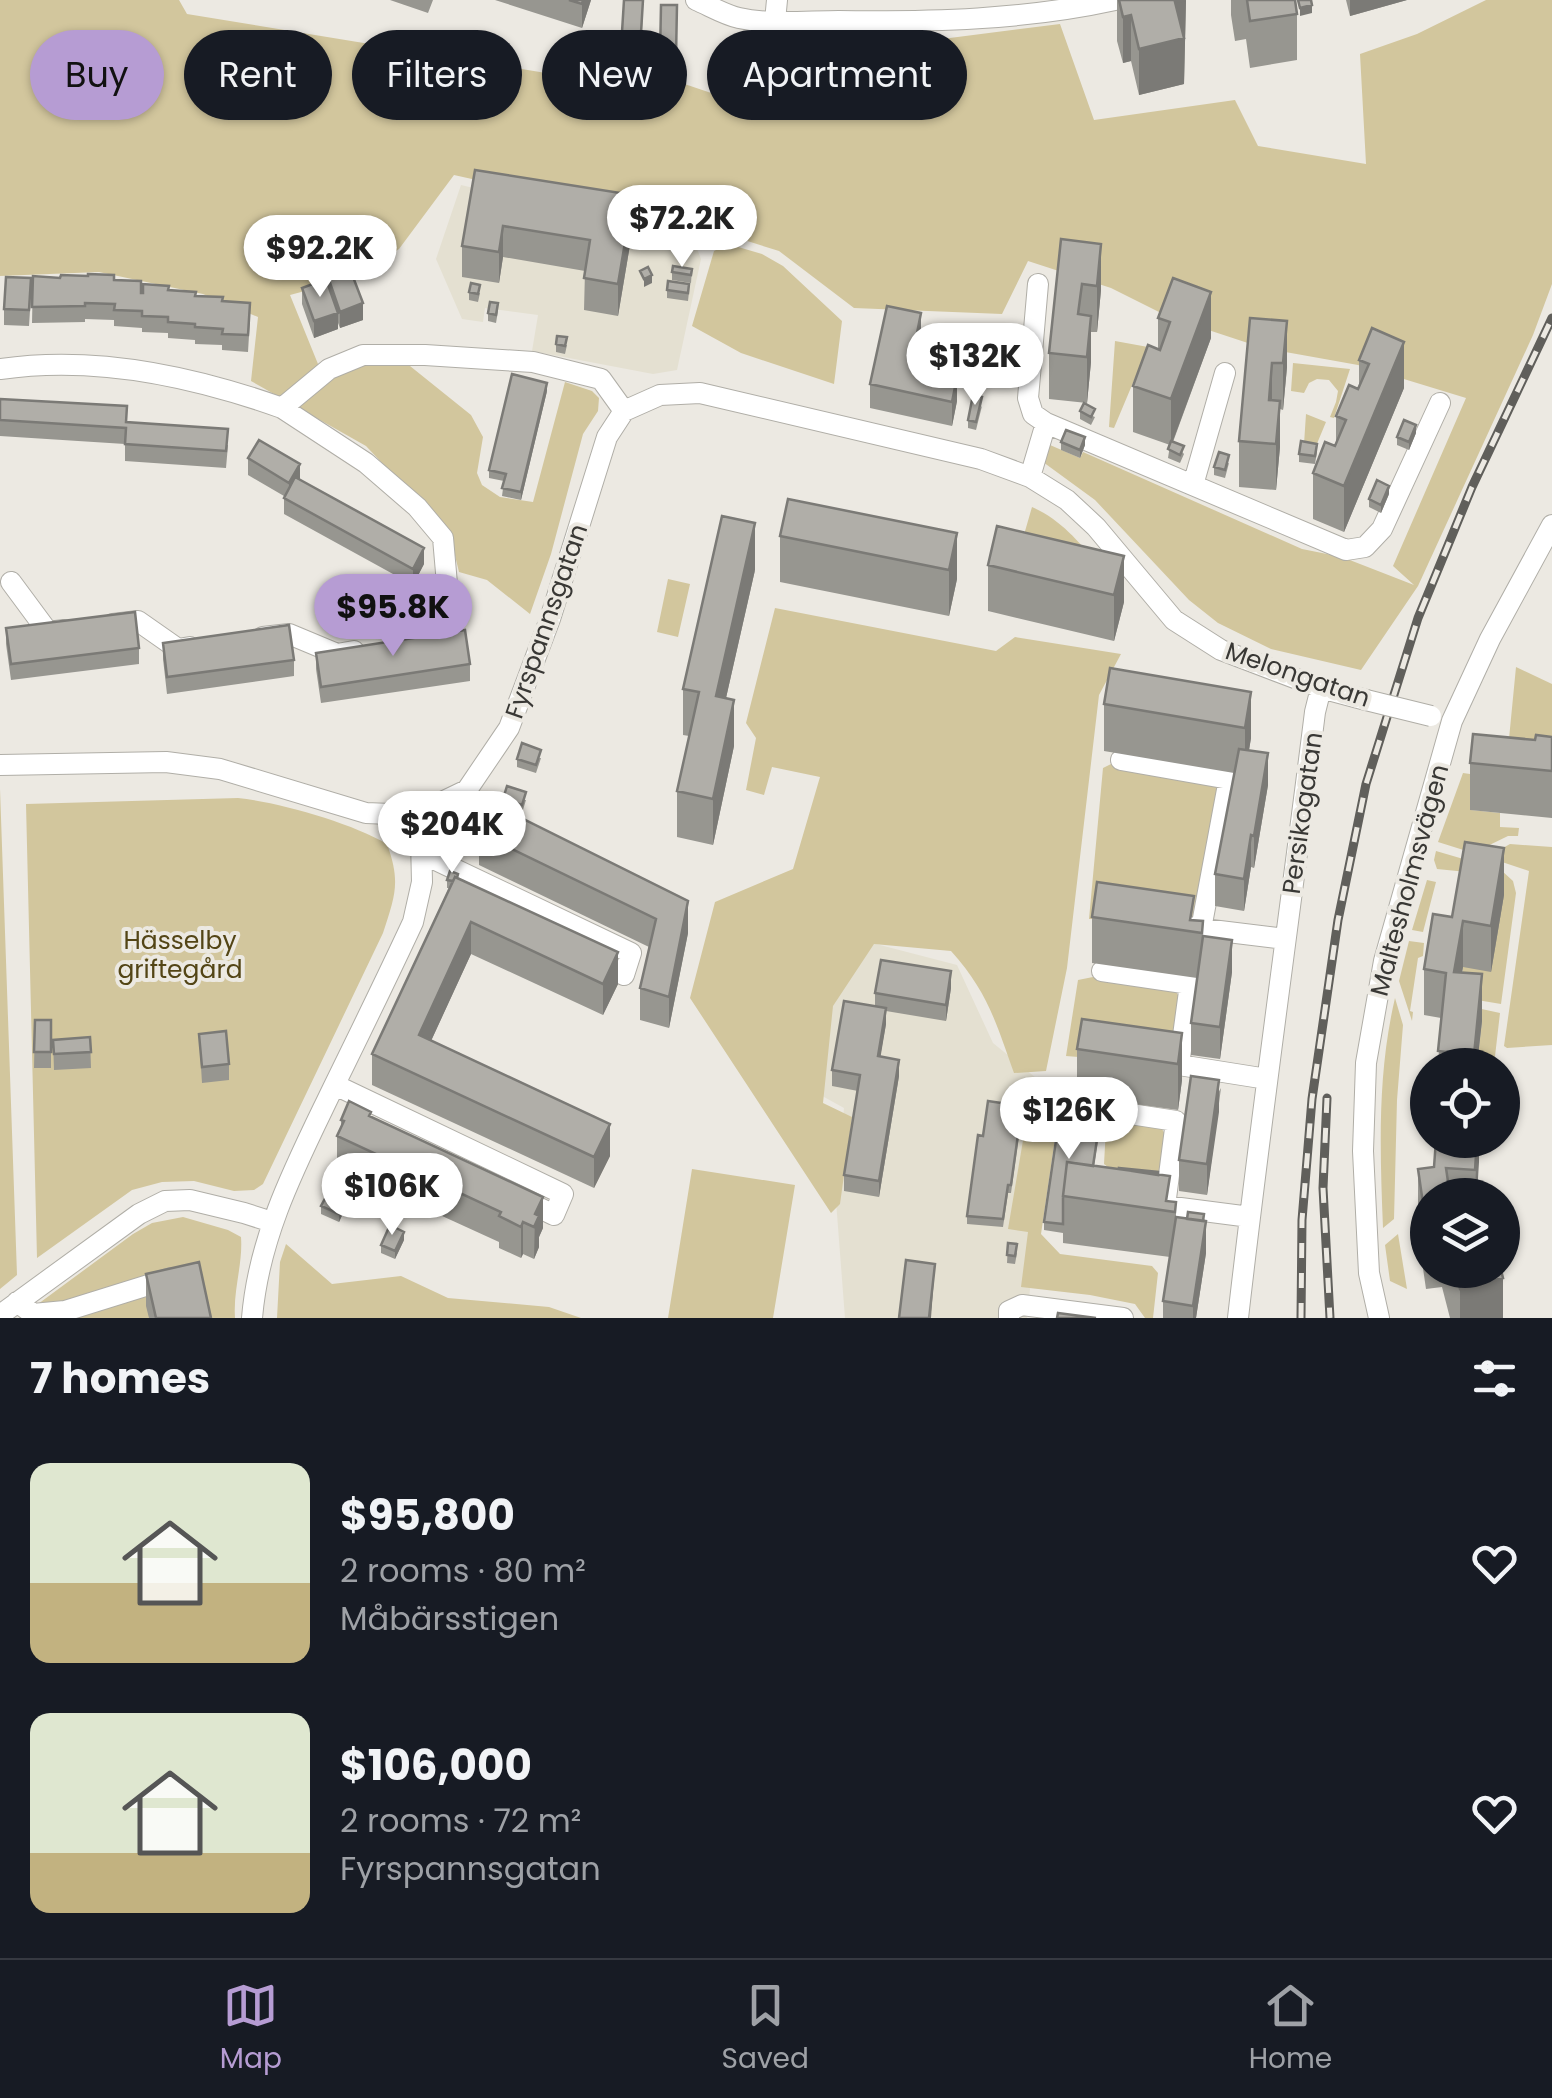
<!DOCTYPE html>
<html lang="en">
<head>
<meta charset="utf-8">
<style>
  body { margin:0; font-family:Poppins,sans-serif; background:#242831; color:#f1f3f6; height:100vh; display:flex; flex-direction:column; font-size:38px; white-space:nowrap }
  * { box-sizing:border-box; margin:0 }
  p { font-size:32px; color:#9ea1a6 }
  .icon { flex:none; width:55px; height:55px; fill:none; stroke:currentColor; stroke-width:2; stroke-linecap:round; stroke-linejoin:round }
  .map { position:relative; height:1318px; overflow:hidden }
  .details { display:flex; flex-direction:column; background:#171b24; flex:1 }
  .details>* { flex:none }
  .guide { position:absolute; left:30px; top:30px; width:1000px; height:90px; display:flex; gap:20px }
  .buttons { position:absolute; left:1410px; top:1048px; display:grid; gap:20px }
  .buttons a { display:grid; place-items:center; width:110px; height:110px; border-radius:50%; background:#171b24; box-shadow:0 2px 8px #0004; font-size:50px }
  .price { position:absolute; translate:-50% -85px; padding:0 22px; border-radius:35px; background:#fff; color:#222; font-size:32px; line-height:65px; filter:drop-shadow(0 2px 5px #0008) }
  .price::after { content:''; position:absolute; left:50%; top:60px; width:30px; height:22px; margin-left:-15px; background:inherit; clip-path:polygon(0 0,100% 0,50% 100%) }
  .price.current { background:#b69cd3; color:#111 }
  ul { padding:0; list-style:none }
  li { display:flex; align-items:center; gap:30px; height:250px; padding:0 30px }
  li span { display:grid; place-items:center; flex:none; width:280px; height:200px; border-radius:20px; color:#555 }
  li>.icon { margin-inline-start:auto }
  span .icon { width:120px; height:120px; fill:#fffc; stroke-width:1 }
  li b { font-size:42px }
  h2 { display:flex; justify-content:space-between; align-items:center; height:120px; padding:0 30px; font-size:42px }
  .chip { padding:0 35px; border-radius:45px; background:#171b24; box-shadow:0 2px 8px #0004; font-size:35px; line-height:90px }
  .chip.current { background:#b69cd3; color:#111 }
  .tab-bar { display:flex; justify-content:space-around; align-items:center; height:140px; border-top:2px solid #363941; background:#171b24; font-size:28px; color:#9ea1a6 }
  .tab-bar a { display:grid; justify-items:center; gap:5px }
  .tab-bar .current { color:#b69cd3 }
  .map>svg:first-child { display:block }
</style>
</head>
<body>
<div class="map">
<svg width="1552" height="1318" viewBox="0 0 1552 1318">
  <rect width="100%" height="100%" fill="#ece9e2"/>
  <path fill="#e4e0d1" d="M461,185l233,56 7,18 -24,111 -24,4 -121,-23 6,-36 -53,-7 -2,14 -21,-3 -26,-60z
    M803,925l154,40 36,78 58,47 -24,228h-182l-9,-117 8,-93 -49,-27z"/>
  <path fill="#d2c69d" d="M0,0h179l8,14 371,61 94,-2 68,23 19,-56 164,4 157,-20 34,96 141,-20 23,46 108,18 -6,-110 57,-20 69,-34h66v284l-19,51 -115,251 -57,84 -90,-21 -53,-26 -29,-23 -94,-100 -52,-38 7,-17 30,13 3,-6 219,97 40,8 72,28 -21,-19 73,-168 -108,-33 -95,-17 -94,-31 -58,-29 -83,-27 -26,53 -148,-6 -75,-57 -38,-12 -287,-64 -55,74 -42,28 -67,18 28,69 92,2 61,49 12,22 -6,36 5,12 18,12 33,5 32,-120 27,9 7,7 -1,13 -15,23 -32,120 -21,60 -43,-34 -28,-8 -9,-37 -84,-89 -115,-65 7,-64 -55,-23 -104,-22 -99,4z
    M728,244l34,10 21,12 59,55 -8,63 -93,-31 -49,-27 22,-75z
    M1115,341l33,6 -34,81 -5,-1z
    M1293,363l57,6 -16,49 -4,-1 6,-15 2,-11 -9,-11 -12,-1 -8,4 -5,10 -13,-2z
    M1306,414l20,8 -10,24 -12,-2z
    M1032,507c28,12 46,34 66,57l-79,-12z
    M668,579l22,5 -12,53 -21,-5z
    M775,608l221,43 19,-14 106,17 -22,41 -32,273 -21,103 -32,2c-18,-50 -26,-81 -63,-122l-77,-7 -41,62 -10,97 29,14 -12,87 -9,9 -141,-215 25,-96 78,-33 27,-92 -48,-10 -8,28 -18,-5 10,-52 -10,-15z
    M1516,667l36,17v69l-44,-4z
    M1113,763l103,23 4,11 -22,122h-109l14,-151z
    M1463,773l21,3 -13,34 29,3v14l19,1 -1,8h-10l-35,17 -35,-11z
    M0,789l17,486 -17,14z
    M238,798c40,4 114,25 149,46 14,38 8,52 -4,89l-120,251 -9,6 -20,1 -40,-10 -32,1 -30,8 -95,68 -11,-454z
    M1510,844l42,3v198l-45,3 -3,-2 25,-175 -42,-14z
    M1436,851l65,19 12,11 3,12 -15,111 -24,-4 -17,-13 3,-20 4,-95 -30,-3 -3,-9z
    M1427,880l9,2 -13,50 -11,-2z
    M1409,941l15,2 -1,13 -5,2 -8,53 3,1 -1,9 -13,-40z
    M1103,975l70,12c15,18 4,44 1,66l-83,5 -25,-2 12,-76z
    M1395,998l8,27 -6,75 -3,119 -11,9c-3,-77 -6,-153 12,-230z
    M1477,1008l23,5 -6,52h-17l5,-44z
    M1028,1111l61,4 63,7 9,5 7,13 -7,50 -42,-14 -15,-12 2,-36 -49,-3 -16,109 19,20 92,12 6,7 -5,45h-8l-10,-14 -45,-9 -69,-8 7,-55 -20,-3z
    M692,1169l103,16 -22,133h-105z
    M183,1217l45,13 13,7c2,27 -8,53 -6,81h-216l114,-84 19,-11z
    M1398,1234l9,55 -17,-8 -5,-36z
    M286,1244l46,40 69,-8 47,22 101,9 32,11h-304l3,-56z"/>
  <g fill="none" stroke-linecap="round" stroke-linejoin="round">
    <g stroke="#b0aea7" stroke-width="22">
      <path id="street" d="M696,0c14,6 29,15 43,18 32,7 68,3 100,3 93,1 185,-1 276,-21
        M775,21l2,-21
        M0,369c95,-14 193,7 282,39l47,-39 34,-14h62l108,7 68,17 23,32
        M282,408l84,55 51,44 26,31 6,69 -5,28 -22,4
        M624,411l36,-16 40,-2 281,66 49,18 37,23 29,27 78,93 47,30 100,38 45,12
        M1046,423l300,127 19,-3 17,-18 58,-126
        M1030,477l16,-54 -13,-9 -5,-16 10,-114
        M1193,485l32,-112
        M11,582l37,50 16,-2
        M113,624l25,-3 40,28 12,-2
        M263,637l26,-3 48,20 17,-3
        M1121,760l108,19 -28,150
        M0,765l166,-3 54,7 146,44 49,2 52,-25 42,-62 41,-109 57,-182 17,-26
        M421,853l210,100 -7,22 -30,-14
        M1187,927l98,12
        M1102,971l88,13 -11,81 88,14
        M335,1085l228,109 -9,21 -33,-16
        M1098,1109l78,12 -11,85 85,11
        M17,1302l16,12 32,-3 106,-33
        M0,1315l139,-101 26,-13 25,-1 54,13 28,9
        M252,1318c7,-84 45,-155 81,-230 27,-55 54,-110 80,-166l9,-40 -1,-42 -6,-25
        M1009,1318v-7l13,-6 101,13
        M1238,1318c23,-202 52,-404 77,-606l6,-24
        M1379,1318l-10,-45 -6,-122 3,-88 18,-102 68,-240 38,-82 62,-114"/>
    </g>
    <use href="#street" stroke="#fff" stroke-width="20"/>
    <g stroke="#605f5b" stroke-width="9">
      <path id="rail" d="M1327,1098l-4,90 7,130
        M1301,1318l1,-98 10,-121 26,-179 28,-136 52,-166 54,-131 80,-169"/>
    </g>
    <use href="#rail" stroke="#ece9e2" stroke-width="5" stroke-dasharray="15" stroke-linecap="butt"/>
    <g stroke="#b0aea7" stroke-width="22" stroke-linecap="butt">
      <path id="street-bridge" d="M1366,700l65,16"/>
    </g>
    <use href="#street-bridge" stroke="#fff" stroke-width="20"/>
  </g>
  <path fill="#979690" d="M390,0h43l-5,13z
    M495,0h96l-9,28z
    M1117,0h69l-2,84 -45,11 -8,-34 -8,2 -6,-22z
    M1231,0h64l2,14v46l-47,8 -4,-29 -11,2 -4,-26z
    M1346,0h61l-57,16z
    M661,5h16l-1,68h-16z
    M643,11l-3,55 -19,-2v-16z
    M475,170l158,57 -15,89 -34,-6 1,-39 -82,-14 -4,26 -37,-6v-31z
    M1061,239l40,51 -4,42h-6v30l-4,41 -38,-4v-46z
    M692,269l-1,14 -19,-3v-8z
    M33,276l81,4 27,13 27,-3 54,11 28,18 -2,33 -26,-2v-5l-27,-1v-4l-27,-2v-5l-26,-1v-4l-28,-2v-6l-29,-1v3l-53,1z
    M328,277l35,43 -23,8 -2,-5v6l-24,9 -12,-34v-16l26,-4z
    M667,290l22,2 -1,9 -21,-3z
    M469,292l11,1 -2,9 -9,-2z
    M31,295l-2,31 -25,-1v-16z
    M498,311l-2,12 -8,-2v-8z
    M1158,318l53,20 -38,104 11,12 -4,9 -12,-5 2,-13 -37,-13v-46l25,-37z
    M1250,318l37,49 -4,43 -3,-1v38l-4,43 -37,-3v-46z
    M1372,328l32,60 -60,144 -31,-13v-46l23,-30v-27l23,-29v-27z
    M921,337l-4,22 26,15 14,27 -5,25 -82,-18v-24z
    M556,344l11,1 -2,9 -9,-2z
    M547,391l-26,109 -19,-4 2,-15 -15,-3v-8z
    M0,399l127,23 101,23 -2,23 -101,-7v-17l-125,-8z
    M982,406l-6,24 -8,-2v-8z
    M1080,411l15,6 -4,8 -11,-6z
    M1416,433l-7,17 -12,-5v-8z
    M1061,442l24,3 -5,13 -19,-8z
    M1317,452l-2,12 -16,-2v-8z
    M248,458l52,22 124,84 -11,21 -129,-71v-18l-36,-21z
    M1229,463l-4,15 -11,-3v-8z
    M1389,494l-8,19 -12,-6v-8z
    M957,533v46l-8,37 -169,-34v-46z
    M1124,556v46l-10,39 -126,-30v-46z
    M755,570l-29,128 8,48 -21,99 -36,-8v-46l12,-55 -6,-1v-46z
    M6,628l133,20v16l-128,16 -5,-36z
    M163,643l131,17v16l-127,18 -4,-35z
    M316,653l154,11v17l-149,22 -5,-34z
    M1251,692v46l-2,12 19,35 -14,83 -3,-1 -7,44 -29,-5v-32l19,-101 -130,-22v-47z
    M1552,737v81l-82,-8v-47l65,-23z
    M541,758l-5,15 -19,-6v-8z
    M503,799l23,1 -4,13 -19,-6z
    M479,833l209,100 -19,95 -29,-8v-32l9,-41 -170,-82z
    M458,878l160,106 -15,31 -132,-61 -40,87 179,115 -16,32 -222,-103v-31l77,-166h-2v-8z
    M1504,895l-13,77 -28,-5 -1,5 20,49 -5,44h-39l3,-47 -17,-3v-46l28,-52z
    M1092,917l102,3 9,16 29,36 -12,87 -29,-4v-32l6,-45 -105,-15z
    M951,988l-5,33 -60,-10v13l-6,33 19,19 -20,121 -35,-6v-16l14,-84 -26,-5v-16l43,-64v-13z
    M35,1020h16v48h-17z
    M1182,1033v47l-4,30 -101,-14v-47z
    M199,1034l30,30v16l-27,3z
    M90,1037l1,31 -37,2 -1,-30z
    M1221,1088l-14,107 -28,-4v-31z
    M1022,1114l-11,79h-3l-5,34 -36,-3v-8l16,-80z
    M371,1117l172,111 -4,9v10l-5,12 -11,-5 -2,4 -22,-10v-6l-162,-74v-32l4,-8v-8z
    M1099,1134l-5,32 76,36h6v15l28,4 2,32 -10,65h-33v-17l7,-44 -107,-14v-10l-19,-3v-8z
    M1479,1140l-2,55h-49v75h73l2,48h-53l-8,-31 -16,2 -8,-55v-65l16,-2z
    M321,1206l24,3 -6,13 -18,-8z
    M404,1240l-9,19 -14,-6v-8z
    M1008,1243l9,10 -2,11 -8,-1z
    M146,1274l65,44h-62l-3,-12z"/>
  <path fill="#7b7a76" d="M583,0h8l-9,28v-24z
    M1186,0l-2,84 -45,11v-46l36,-47z
    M1350,0h57l-57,16z
    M1312,5v8l-12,3v-8z
    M1131,15v46l-8,2v-46z
    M633,195v32l-15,89v-32z
    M503,226v31l-4,26v-31z
    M1101,244v46l-4,42v-46z
    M652,275v8l-8,4v-8z
    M1211,292v46l-40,108v-47z
    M363,303v17l-23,8v-16z
    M338,313v16l-24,9v-17z
    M921,313v24l-9,45v-24z
    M1091,316v46l-4,41v-46z
    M1287,321v46l-4,43v-47z
    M1404,342v46l-60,144v-46z
    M1272,363v46l-3,37v-46z
    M957,377v24l-5,25v-24z
    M547,383v8l-26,109v-8z
    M1280,401v46l-4,43v-46z
    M1416,425v8l-7,17v-8z
    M1085,437v8l-5,13v-8z
    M300,464v16l-11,19v-16z
    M1389,486v8l-8,19v-8z
    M755,523v47l-39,172v-46z
    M957,533v46l-8,37v-46z
    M424,548v16l-11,21v-16z
    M1124,556v46l-10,39v-46z
    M1251,692v46l-6,36v-46z
    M734,700v46l-21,99v-46z
    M1268,753v32l-14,83v-32z
    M1251,835v32l-7,44v-32z
    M1504,848v47l-13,77v-46z
    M688,901v32l-19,95v-31z
    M1463,921v46l-9,51v-46z
    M471,922v32l-52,113v-32z
    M1232,940v32l-12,87v-32z
    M618,952v32l-15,31v-31z
    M951,971v17l-5,33v-16z
    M1482,974v47l-5,44h-3z
    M886,1008v16l-8,48v-16z
    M1182,1033v47l-4,30v-46z
    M899,1060v16l-20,121v-16z
    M1219,1080v32l-12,83v-31z
    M610,1124v32l-16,32v-31z
    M1477,1140h2v22l-2,33h-2z
    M543,1197v31l-4,9v10l-5,12 1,-45z
    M345,1200v9l-6,13v-8z
    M1206,1221v32l-10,65h-3v-12z
    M523,1222v32l-2,4v-31z
    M404,1232v8l-9,19v-8z
    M935,1264l-4,54h-2z
    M1503,1278v40h-43v-29z"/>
  <path fill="#b0aea8" stroke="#7b7a76" stroke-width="2.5" d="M569,0h14l-1,4z
    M624,0h19l-3,49 -19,-1z
    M1119,0h66l-10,2 9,36 -45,11 -8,-34 -8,2z
    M1247,0h48l2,14 -47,7z
    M1298,0h13l1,5 -12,3z
    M661,5h16l-1,52h-16z
    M475,170l158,25 -15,89 -34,-6 6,-38 -87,-14 -4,26 -37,-6z
    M1061,239l40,5 -4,42 -15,-2 -4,30 13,2 -4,41 -38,-4z
    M673,266l19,3 -1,6 -19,-3z
    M648,267l4,8 -8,4 -4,-8z
    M350,269l13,34 -23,9 -12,-35z
    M88,274l26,1v5l27,1v12h2v-9l26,2 -1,4 28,2 -1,4 28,1 -1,4 28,2 -2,32 -26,-1 1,-5 -28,-2v-3l-27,-2v-5l-26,-1v-5l-28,-1 1,-6 -30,-1v3l-53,1 1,-31 27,2 1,-3 27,1z
    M6,277l25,1 -2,32 -25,-1z
    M1173,278l38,14 -40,107 -38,-13 15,-41 12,5 10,-28 -12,-4z
    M326,279l12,34 -24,8 -12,-33z
    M668,281l21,3 -1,9 -21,-3z
    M471,283l9,2 -2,9 -9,-2z
    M490,302l8,1 -2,12 -8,-2z
    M887,306l34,7 -9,45 31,6 -2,10 16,3 -5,25 -82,-18z
    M1250,318l37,3 -4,42h-11l-3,37 11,1 -4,43 -37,-3z
    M1372,328l32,14 -60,144 -31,-13 12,-31 10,4 11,-26 -10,-4 13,-31 9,4 11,-25 -10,-4z
    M557,336l10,1 -2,9 -9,-2z
    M512,374l35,9 -26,109 -19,-4 4,-14 -17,-4z
    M973,395l9,2 -6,25 -8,-2z
    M0,399l127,7 -1,16 102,7 -2,22 -101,-7 1,-16 -126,-8z
    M1084,403l11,6 -4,8 -11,-6z
    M1404,420l12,5 -7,17 -12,-5z
    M1066,430l19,7 -5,13 -19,-8z
    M259,440l41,24 -11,19 -41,-25z
    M1171,441l13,5 -4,9 -12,-6z
    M1301,441l16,3 -2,12 -16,-2z
    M1219,452l10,3 -4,15 -11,-3z
    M295,477l129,71 -11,21 -129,-71z
    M1377,480l12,6 -8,19 -12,-6z
    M788,499l169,34 -8,37 -169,-34z
    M722,516l33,7 -39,173 18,4 -21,99 -36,-8 22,-99 -16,-3z
    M997,526l127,30 -10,39 -126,-30z
    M135,612l4,36 -128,16 -5,-36z
    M289,625l5,35 -127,17 -4,-34z
    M465,630l5,34 -149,23 -5,-34z
    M1110,668l141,24 -6,36 -141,-24z
    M1473,734l62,6 1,-5 16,2v34l-82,-8z
    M522,743l19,7 -5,15 -19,-6z
    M1239,749l29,4 -14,83 -3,-1 -7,44 -29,-5z
    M507,786l19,6 -4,13 -19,-6z
    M493,804l195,97 -19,96 -29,-9 16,-69 -177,-86z
    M1465,842l39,6 -13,78 -28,-5 -9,51 28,2 -8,81 -36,-4 8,-78 -22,-4 9,-55 19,3z
    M450,871l8,3 -1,4 -2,-1 -2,4 -6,-1z
    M455,877l163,75 -15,32 -132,-62 -52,113 191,89 -16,33 -222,-103z
    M1097,882l97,14 -4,24 13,1 -1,12 -110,-16z
    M1203,936l29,4 -12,87 -29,-4z
    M881,960l70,11 -5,34 -71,-12z
    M844,1001l42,7 -8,48 21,4 -20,121 -35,-6 16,-100 -28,-5z
    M1082,1019l100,14 -4,31 -101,-15z
    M35,1020h16v32h-17z
    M226,1031l3,33 -27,3 -3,-33z
    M90,1037l1,15 -37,2 -1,-14z
    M1191,1076l28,4 -12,84 -28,-4z
    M349,1101l22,11 -2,4 174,81 -8,17 4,2 -5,11 -11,-5 -2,5 -22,-11 2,-4 -164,-76 7,-15 -3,-1z
    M988,1101l34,5 -11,79h-3l-5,34 -36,-3 11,-81 5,1z
    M1059,1120l40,6 -6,40 -26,-4 -4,34v28l-19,-2z
    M1436,1140h41l-2,30 -29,-2 4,27h-22v28l-2,1 -8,-55 16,-2z
    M1067,1162l103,14 -4,25 10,1 -1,10 -112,-16z
    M1119,1168l39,4v3l-39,-6z
    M328,1193l17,7 -6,14 -18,-8z
    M1188,1212l16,2 -1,7 -16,-2z
    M1176,1217l30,4 -13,85 -30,-5z
    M390,1225l14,7 -9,19 -14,-6z
    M1008,1243l9,1 -2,12 -8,-1z
    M906,1260l29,4 -6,54h-30z
    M199,1262l12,56h-55l-10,-44z
    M1455,1270h46l2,8 -43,11z
    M1058,1313l38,5h-39z"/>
  <g text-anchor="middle" stroke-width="8" stroke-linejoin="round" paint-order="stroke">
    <g font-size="25" fill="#393835" stroke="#ece9e2">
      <text transform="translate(546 621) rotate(-71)" y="9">Fyrspannsgatan</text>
      <text transform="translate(1298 674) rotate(19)" y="9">Melongatan</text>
      <text transform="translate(1302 813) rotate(-82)" y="9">Persikogatan</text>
      <text transform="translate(1409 880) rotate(-75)" y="9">Maltesholmsvägen</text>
    </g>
    <g font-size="25" fill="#534516" stroke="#ece9e2">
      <text x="180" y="949">Hässelby<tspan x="180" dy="29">griftegård</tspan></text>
    </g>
  </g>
</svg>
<div class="buttons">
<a><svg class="icon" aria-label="locate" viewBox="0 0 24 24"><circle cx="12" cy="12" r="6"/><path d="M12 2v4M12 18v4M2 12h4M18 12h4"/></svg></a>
<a><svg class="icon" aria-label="layers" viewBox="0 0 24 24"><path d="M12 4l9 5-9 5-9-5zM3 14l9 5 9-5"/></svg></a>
</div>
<b class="price" style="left:682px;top:270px">$72.2K</b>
<b class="price" style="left:320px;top:300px">$92.2K</b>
<b class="price" style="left:975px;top:408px">$132K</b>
<b class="price current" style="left:393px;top:659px">$95.8K</b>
<b class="price" style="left:452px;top:876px">$204K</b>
<b class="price" style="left:1069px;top:1162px">$126K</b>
<b class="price" style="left:392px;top:1238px">$106K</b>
<div class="guide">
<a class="chip current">Buy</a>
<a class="chip">Rent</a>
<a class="chip">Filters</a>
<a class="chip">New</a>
<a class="chip">Apartment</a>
</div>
</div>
<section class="details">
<h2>7 homes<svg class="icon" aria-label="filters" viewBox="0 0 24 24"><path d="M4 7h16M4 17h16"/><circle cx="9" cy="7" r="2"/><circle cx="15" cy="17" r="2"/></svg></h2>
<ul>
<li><span style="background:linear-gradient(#dfe7d0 60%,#c2b280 0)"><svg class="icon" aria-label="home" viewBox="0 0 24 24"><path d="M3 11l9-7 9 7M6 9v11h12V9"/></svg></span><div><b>$95,800</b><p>2 rooms · 80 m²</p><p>Måbärsstigen</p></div><svg class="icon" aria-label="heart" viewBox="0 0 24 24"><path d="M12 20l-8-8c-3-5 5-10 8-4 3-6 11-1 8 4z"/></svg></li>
<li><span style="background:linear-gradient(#dfe7d0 70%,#c2b280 0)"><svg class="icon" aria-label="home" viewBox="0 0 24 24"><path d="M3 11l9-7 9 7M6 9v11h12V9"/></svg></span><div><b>$106,000</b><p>2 rooms · 72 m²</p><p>Fyrspannsgatan</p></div><svg class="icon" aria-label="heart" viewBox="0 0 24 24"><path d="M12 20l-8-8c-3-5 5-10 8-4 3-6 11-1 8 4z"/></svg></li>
</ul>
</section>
<nav class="tab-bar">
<a class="current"><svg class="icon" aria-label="map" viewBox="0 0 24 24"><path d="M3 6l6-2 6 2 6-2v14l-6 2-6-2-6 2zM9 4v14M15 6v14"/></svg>Map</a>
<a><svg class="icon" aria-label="saved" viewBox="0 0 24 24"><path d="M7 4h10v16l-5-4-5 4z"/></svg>Saved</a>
<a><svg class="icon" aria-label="home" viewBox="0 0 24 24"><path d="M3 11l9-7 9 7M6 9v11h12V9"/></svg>Home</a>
</nav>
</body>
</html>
